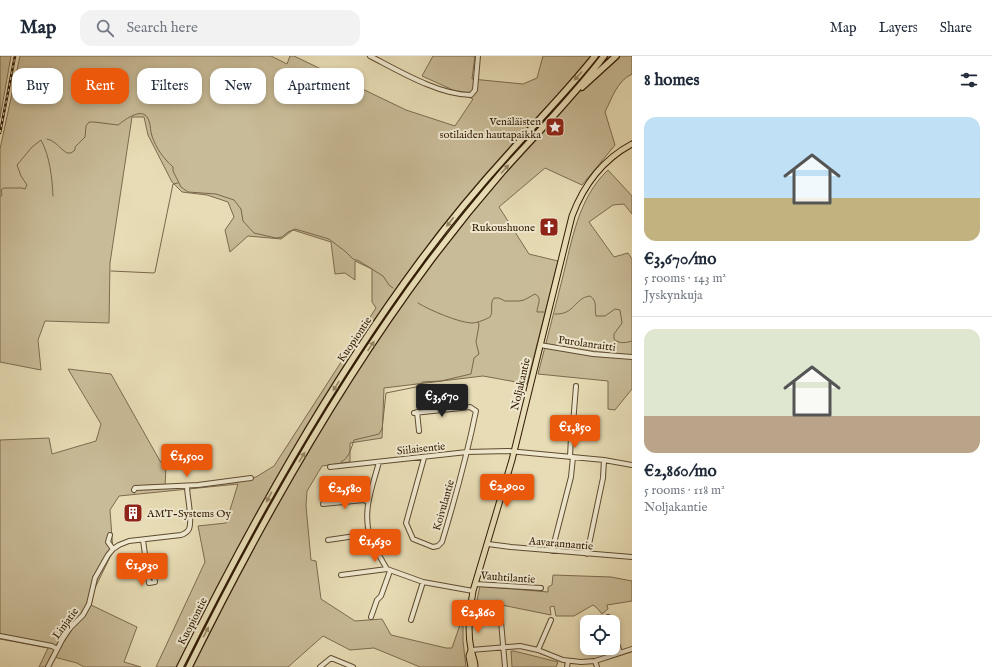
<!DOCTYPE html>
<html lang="en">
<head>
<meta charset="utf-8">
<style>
  body { margin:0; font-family:"IM FELL English",serif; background:#f2f2f3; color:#1f2937; height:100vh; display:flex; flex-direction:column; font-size:15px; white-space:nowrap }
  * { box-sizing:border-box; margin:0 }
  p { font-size:13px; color:#747a83 }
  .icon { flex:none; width:22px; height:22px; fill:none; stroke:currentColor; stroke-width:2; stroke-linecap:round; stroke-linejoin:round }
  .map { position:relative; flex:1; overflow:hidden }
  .details { display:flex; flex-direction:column; background:#fff; width:360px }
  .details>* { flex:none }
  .top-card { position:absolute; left:12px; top:12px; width:380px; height:36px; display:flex; gap:8px }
  .fabs { position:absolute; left:580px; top:559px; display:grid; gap:8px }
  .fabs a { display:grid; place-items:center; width:40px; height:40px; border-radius:8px; background:#fff; box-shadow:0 2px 6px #0003; font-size:20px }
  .price { position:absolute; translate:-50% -34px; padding:0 9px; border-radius:4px; background:#ea580c; color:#fff; font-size:13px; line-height:26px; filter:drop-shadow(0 1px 2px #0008) }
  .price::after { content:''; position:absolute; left:50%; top:24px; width:12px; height:9px; margin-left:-6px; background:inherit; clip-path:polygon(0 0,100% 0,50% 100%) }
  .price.selected { background:#222; color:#fff }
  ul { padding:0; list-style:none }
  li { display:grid; align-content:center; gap:8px; height:212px; padding:0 12px }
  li+li { border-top:1px solid #e0e1e3 }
  li span { display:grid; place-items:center; height:124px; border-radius:12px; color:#555 }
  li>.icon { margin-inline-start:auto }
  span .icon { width:72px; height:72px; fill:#fffc; stroke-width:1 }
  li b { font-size:17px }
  h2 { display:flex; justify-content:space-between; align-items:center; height:48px; padding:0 12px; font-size:17px }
  .chip { padding:0 14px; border-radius:12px; background:#fff; box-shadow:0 2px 6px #0003; font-size:14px; line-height:36px }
  .chip.selected { background:#ea580c; color:#fff }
  header { display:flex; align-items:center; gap:24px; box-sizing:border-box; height:56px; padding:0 20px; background:#fff; border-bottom:1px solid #e0e1e3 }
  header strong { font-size:19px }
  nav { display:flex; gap:22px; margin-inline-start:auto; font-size:14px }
  .search { width:280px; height:36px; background:#f2f2f3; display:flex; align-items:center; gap:10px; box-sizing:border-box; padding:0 14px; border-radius:12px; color:#747a83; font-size:15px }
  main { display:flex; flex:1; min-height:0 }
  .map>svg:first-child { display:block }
</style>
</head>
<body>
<header>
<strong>Map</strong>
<div class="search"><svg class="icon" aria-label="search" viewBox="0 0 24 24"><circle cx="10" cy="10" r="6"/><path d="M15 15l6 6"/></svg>Search here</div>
<nav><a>Map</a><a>Layers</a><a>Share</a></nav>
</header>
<main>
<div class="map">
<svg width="632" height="611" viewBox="0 0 632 611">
  <rect width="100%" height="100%" fill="#e7dcb5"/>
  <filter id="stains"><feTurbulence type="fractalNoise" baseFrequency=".005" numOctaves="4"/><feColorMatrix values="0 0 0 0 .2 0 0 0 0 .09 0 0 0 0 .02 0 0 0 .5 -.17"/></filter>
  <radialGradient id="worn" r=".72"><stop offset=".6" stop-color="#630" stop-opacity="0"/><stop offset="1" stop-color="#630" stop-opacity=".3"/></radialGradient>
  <path fill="#c8bb97" stroke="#7c6b4e" d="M0,0h11l-11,62z
    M20,0h251l16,8 3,-8h4l112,54 49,16 18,-27 -51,-23 11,-20h42l-3,23 51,5 14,-6 6,-22h89v18c-15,7 -20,24 -27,38l10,33 -33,40 -37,-17 -46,39 30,47 29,7 -31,123 -44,-8 -99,12 -2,50 -32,5v19l-28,4 -15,25 -1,15 5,54 5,1 5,38 34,22 27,-2 9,16 55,13h6l11,-32v25l3,26h-46l-46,-19 -24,2 -27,-14 -35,31h-132l49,-105 -7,-36 28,-3 12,-39 -119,12 -9,14 3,41 -19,39 -3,15 46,22 -13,35 17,5h-57l-7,-4 -23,-6 -5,10h-10l9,-19 -48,-9v-199l49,-2 3,16 44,-13 5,-17 -33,-55 43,5 49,87 6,5 -1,21 86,-9 5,-1 18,-11 102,-158 -4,-6v-33l-17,-8v19l-10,-7 -10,1 -4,-32 -38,-12 -12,9 -33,-3 -18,16 -5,-22 9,-13 -6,-15 -21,-7 -25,-3 -10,-10 -24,-47 -4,-18h-12l-22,146 -1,60 -64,-2 -7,19 3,30 -41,-8v-213z
    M608,114l24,26v18l-8,-10 -11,1 -24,17 25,35 14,-4 4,6v130l-17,21 -7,-1v-28l-70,-7c8,-31 16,-62 24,-94 10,-39 16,-82 46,-110z
    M553,519l58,2 21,4v20l-25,4 1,4 -6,5 -5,-6 -4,-3 -19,11h-18l-2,-10 -4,1 1,8 -74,-15 3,-14 68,6v-5l4,-2z
    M511,595h3l44,11 -2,5h-44z"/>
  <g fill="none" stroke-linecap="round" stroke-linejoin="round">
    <path stroke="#79674a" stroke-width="1" d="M47,83c9,2 12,9 20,14h4l4,-3v-3l10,-10 1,-11 3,-4h5l24,3c8,-6 26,-20 31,-4 2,5 1,10 3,15 4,12 11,22 21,31v4l8,16 7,5 28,2 18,6 7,9 2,12 11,12 22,5 6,-1 6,-5 7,-3 34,10 17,13 7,7 6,2 24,15 6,9 4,3
      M0,141l2,-2 -1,-5 3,-2h18l3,1 2,-4 -6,-9 -4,-11 15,-18 9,-7c9,17 11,37 12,56
      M111,215l43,2 1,-1 18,-88 5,-1
      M418,247c11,7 42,20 54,20 6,0 14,-4 18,-6 4,-6 -1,-13 4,-19h5l6,3h14l5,-1 11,-6c8,4 2,11 2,18h7
      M555,258c20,1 19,-16 35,-18 8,5 4,13 6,20h9l10,-7 5,1 2,13 -8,11v5c5,5 12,4 18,2
      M341,406c8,-4 10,-13 13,-22l25,-6 3,-5 4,-36 30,-6 7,-5 18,-1 30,-7 3,-16 5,-4 -3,-12 3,-17 -1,-3"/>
    <g stroke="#5e4b30" stroke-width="6">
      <path id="minor" d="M370,0c29,15 69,39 101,39l4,-5 3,-34
        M540,289l53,9 39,3
        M417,356l2,19
        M414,357l56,-6 6,4c-9,44 -21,88 -34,131l-4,4 -5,1 -20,-8 -7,-16 18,-65
        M573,368l3,-38
        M566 375a6 6 0 1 1 12 0a6 6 0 1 1-12 0Z
        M570,401l1,-20
        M379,406c-6,23 -16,46 -10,71 3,11 12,26 18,36l36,13 50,9
        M330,411l137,-15 41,-1 96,9 28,5
        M134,434l1,-2 63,-3 53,-7
        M323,448l41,-4 4,2
        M110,479l-2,7 5,7
        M143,484l6,43 6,-1 -1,-7 -8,-5
        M328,484l41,-6
        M488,488l23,3 121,10
        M552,495l19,-74 2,-20
        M587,498l16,-76 1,-18
        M341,519l46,-6
        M475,528l66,4
        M500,554l5,57
        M371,561l6,-17 4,-4 9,-25
        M608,561l1,5
        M411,564l12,-38
        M613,577l7,19
        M0,580l52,10 5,3
        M471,594l49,-4 18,4 25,10 18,2 14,-1 37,-12
        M538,594l13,-30
        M595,605l2,6
        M48,611l14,-27 8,-12 13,-13 6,-11 6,-26 13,-23 5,-6 6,-4 10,-4 52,-6c3,-1 6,-2 8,-6 4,-9 -2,-32 -2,-43
        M320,611l11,-9 22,9
        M567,611l1,-6"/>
    </g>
    <g stroke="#311b04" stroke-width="7">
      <path id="major" d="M471,611l-2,-11 2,-6
        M475,611c0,-7 -3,-12 -4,-18 -4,-19 -1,-39 2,-58l39,-131 60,-244c12,-32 30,-56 60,-72"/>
    </g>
    <g stroke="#311b04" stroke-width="8">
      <path id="highway" d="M582,31l34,-31
        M180,611c70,-141 147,-280 241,-407 28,-38 58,-74 90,-109 28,-32 58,-62 84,-95
        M189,611c69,-140 146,-278 239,-403 24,-32 49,-63 75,-93 34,-38 70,-74 101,-115"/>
    </g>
    <use href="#minor" stroke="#efe8cf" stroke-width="4"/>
    <use href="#major" stroke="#e7dcb5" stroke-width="5"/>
    <use href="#highway" stroke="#e7dcb5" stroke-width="5.5"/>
    <g stroke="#311b04" stroke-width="2.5">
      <path id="rail" d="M0,77l15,-77"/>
    </g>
    <use href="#rail" stroke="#efe8cf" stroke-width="1" stroke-dasharray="3" stroke-linecap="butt"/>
  </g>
  <defs><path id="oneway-solid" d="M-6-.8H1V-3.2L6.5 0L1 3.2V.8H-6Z"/></defs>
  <g fill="#958565">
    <use href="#oneway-solid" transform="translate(578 20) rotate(132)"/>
    <use href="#oneway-solid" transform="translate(505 113) rotate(-48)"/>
    <use href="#oneway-solid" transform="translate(450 166) rotate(128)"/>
    <use href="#oneway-solid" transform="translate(371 290) rotate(-56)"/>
    <use href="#oneway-solid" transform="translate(336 330) rotate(122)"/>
    <use href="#oneway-solid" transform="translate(302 401) rotate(-59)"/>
    <use href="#oneway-solid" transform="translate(269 441) rotate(119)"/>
    <use href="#oneway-solid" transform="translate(206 576) rotate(-63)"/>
  </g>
  <defs>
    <g id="sight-square" transform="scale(1)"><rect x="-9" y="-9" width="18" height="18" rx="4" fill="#8f2418" stroke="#efe8cf"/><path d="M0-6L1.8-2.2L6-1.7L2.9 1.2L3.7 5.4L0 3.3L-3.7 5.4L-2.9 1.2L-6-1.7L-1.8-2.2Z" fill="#fff"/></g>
    <g id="church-square" transform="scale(1)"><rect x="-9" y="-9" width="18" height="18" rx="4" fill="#8f2418" stroke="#efe8cf"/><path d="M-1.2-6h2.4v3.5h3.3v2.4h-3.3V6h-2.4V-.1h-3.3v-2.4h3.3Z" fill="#fff"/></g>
    <g id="building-square" transform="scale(1)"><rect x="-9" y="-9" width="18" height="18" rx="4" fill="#8f2418" stroke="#efe8cf"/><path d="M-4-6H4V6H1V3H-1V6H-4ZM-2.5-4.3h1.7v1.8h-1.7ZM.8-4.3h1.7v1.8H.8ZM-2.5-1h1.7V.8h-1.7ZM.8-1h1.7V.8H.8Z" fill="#fff"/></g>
  </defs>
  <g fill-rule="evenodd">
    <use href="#sight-square" x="555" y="71"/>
    <use href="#church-square" x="549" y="171"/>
    <use href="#building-square" x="133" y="457"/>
  </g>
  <g text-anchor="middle" stroke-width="4" stroke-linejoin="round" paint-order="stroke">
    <g font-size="11" fill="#311b04" stroke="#efe8cf" text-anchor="end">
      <text x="541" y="69">Venäläisten<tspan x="541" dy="13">sotilaiden hautapaikka</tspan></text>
      <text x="535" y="175">Rukoushuone</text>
      <text x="147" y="461" text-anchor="start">AMT-Systems Oy</text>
    </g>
    <g font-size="11" fill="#311b04" stroke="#efe8cf">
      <text transform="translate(354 283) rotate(-56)" y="4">Kuopiontie</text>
      <text transform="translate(587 287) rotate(8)" y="4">Purolanraitti</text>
      <text transform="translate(520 328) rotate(-77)" y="4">Noljakantie</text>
      <text transform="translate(421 392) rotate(-6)" y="4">Siilaisentie</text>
      <text transform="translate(443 449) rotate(-74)" y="4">Koivulantie</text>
      <text transform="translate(561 487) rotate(5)" y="4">Aavarannantie</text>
      <text transform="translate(508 521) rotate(4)" y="4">Vauhtilantie</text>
      <text transform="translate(192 565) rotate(-63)" y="4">Kuopiontie</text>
      <text transform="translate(65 567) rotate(-54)" y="4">Linjatie</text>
    </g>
  </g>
  <rect width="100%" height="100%" filter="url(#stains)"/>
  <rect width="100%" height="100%" fill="url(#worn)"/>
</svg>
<div class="fabs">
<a><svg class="icon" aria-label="locate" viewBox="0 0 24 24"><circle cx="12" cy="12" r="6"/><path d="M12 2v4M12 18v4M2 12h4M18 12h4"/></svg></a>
</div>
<b class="price selected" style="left:442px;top:362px">€3,670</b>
<b class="price" style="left:575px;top:393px">€1,850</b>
<b class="price" style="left:187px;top:422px">€1,500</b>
<b class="price" style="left:507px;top:452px">€2,900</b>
<b class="price" style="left:345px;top:454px">€2,580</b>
<b class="price" style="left:375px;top:507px">€1,630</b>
<b class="price" style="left:142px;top:531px">€1,930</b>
<b class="price" style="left:478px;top:578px">€2,860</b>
<div class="top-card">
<a class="chip">Buy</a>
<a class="chip selected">Rent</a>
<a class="chip">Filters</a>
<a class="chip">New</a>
<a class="chip">Apartment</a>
</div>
</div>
<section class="details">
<h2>8 homes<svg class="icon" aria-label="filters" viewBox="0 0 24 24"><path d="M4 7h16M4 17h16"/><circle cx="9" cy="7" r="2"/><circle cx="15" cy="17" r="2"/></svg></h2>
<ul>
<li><span style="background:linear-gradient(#bfe0f5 65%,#c2b280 0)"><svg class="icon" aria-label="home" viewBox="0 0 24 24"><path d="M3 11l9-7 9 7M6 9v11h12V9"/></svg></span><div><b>€3,670/mo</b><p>5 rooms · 143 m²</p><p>Jyskynkuja</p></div></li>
<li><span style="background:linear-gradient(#dfe7d0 70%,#b9a48a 0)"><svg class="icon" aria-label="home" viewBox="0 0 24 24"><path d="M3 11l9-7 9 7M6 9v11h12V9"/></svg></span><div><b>€2,860/mo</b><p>5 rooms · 118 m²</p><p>Noljakantie</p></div></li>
</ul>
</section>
</main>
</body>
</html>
